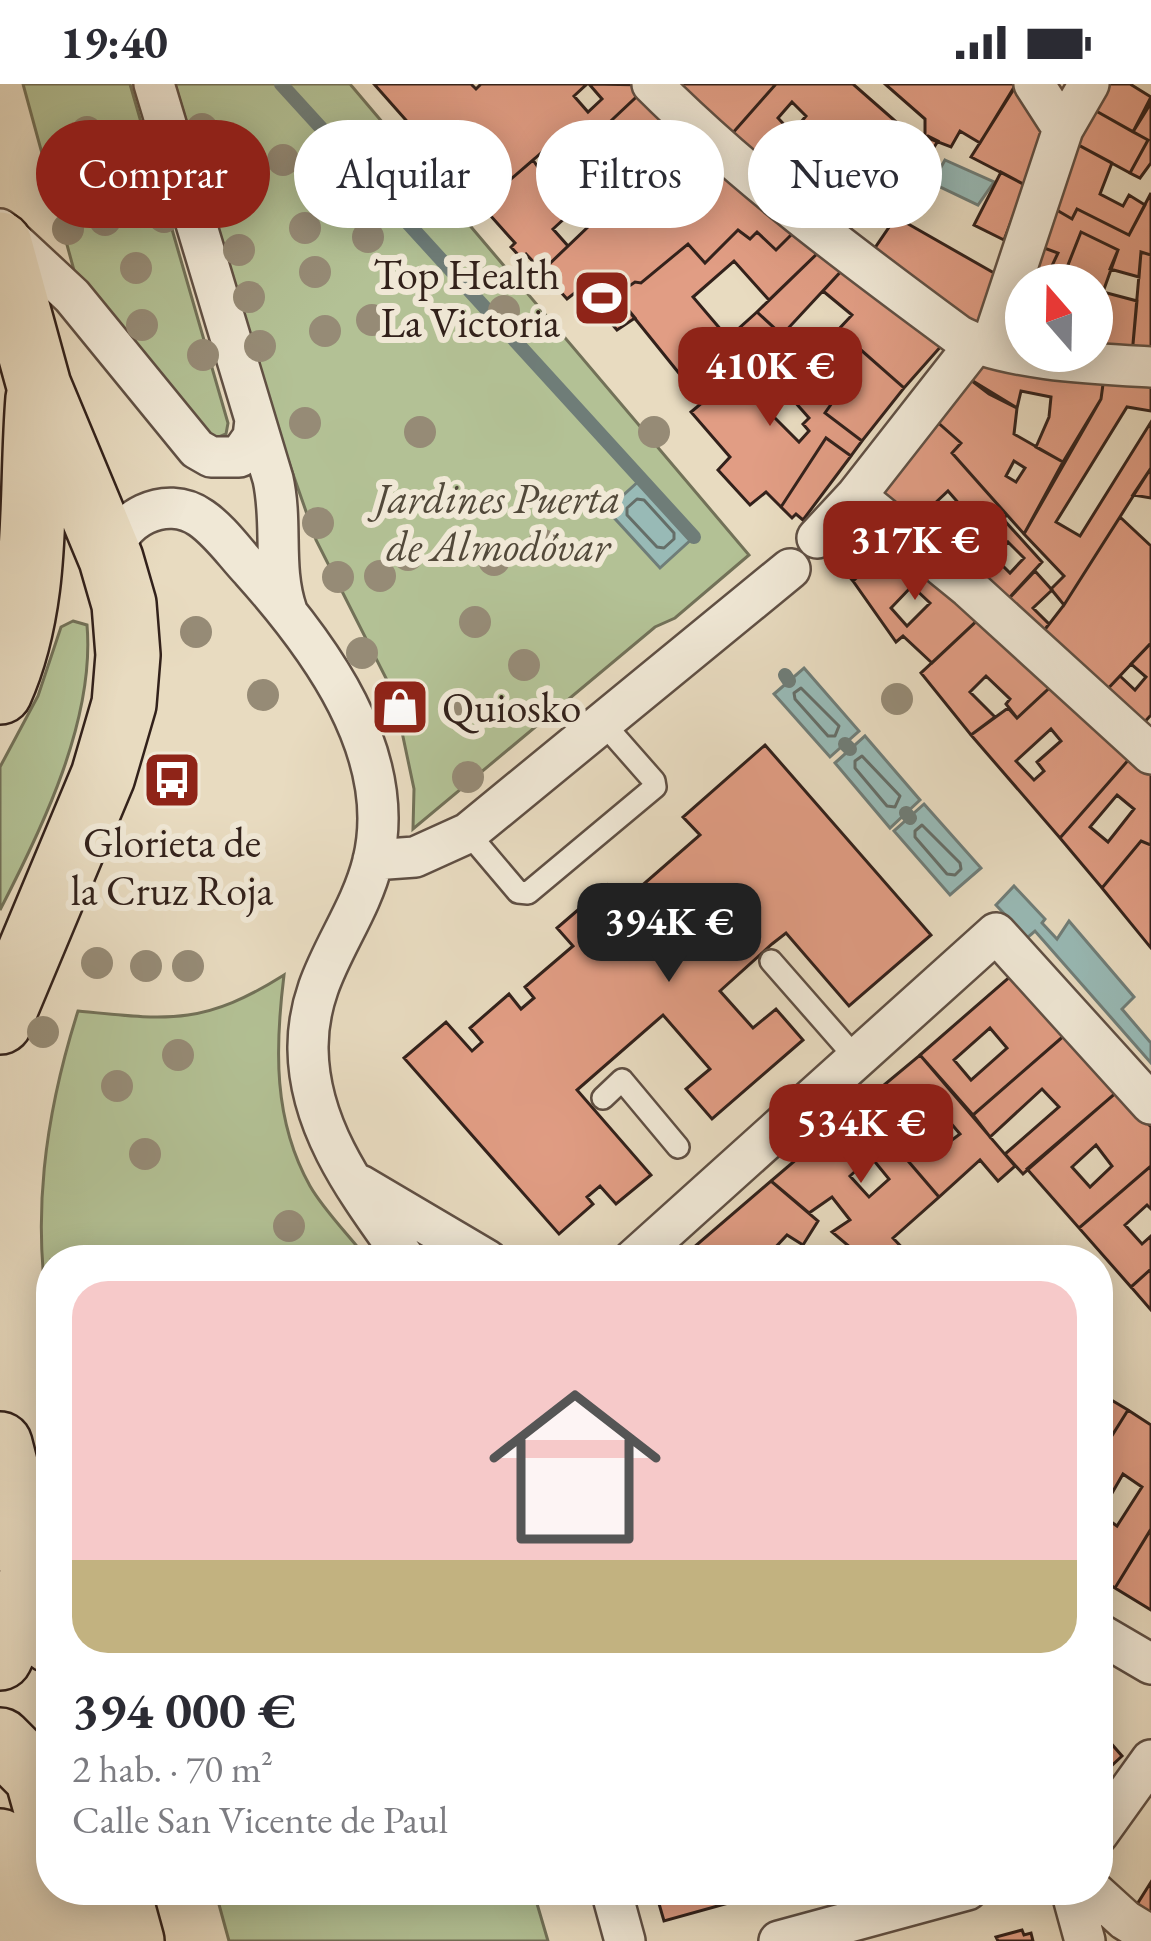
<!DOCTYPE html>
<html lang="es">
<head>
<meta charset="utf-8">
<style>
  body { margin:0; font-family:"EB Garamond",serif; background:#f7f7f7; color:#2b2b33; height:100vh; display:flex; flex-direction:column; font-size:45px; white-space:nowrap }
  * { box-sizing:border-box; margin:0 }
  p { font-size:39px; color:#7c7c81 }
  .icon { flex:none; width:66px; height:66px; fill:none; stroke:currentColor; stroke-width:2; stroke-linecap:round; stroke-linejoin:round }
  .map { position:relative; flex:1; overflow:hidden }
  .drawer { position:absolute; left:36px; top:1161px; width:1077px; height:660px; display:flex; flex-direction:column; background:#fff; border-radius:48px; box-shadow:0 6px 30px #0003 }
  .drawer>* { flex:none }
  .hud { position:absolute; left:36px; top:36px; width:1080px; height:108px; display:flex; gap:24px }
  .needle { width:78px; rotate:340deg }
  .buttons { position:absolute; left:1005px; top:180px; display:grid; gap:24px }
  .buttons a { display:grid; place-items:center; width:108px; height:108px; border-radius:50%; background:#fff; box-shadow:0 6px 30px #0003; font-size:60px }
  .price { position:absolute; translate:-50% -102px; padding:0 27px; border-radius:24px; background:#8f2418; color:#fff; font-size:39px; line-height:78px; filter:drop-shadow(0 3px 6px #0008) }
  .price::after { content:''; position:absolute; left:50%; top:72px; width:36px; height:27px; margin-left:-18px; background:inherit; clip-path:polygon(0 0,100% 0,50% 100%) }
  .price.selected { background:#222; color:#fff }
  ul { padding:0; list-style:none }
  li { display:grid; align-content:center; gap:24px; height:636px; padding:0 36px }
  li+li { border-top:3px solid #e1e1e2 }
  li span { display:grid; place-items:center; height:372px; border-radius:36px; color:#555 }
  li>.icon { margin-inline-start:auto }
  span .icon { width:216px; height:216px; fill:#fffc; stroke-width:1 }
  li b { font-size:51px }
  .tag { padding:0 42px; border-radius:54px; background:#fff; box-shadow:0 6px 30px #0003; font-size:42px; line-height:108px }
  .tag.selected { background:#8f2418; color:#fff }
  .status { display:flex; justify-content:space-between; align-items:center; height:84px; padding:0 60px; background:#fff; direction:ltr }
  .status svg { height:33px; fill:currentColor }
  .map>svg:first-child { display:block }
</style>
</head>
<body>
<div class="status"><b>19:40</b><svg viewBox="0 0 49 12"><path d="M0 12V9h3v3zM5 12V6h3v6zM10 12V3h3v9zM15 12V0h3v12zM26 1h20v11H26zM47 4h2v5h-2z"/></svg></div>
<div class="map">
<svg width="1151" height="1857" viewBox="0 0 1151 1857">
  <rect width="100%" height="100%" fill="#e8dbc0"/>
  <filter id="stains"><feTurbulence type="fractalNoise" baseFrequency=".00167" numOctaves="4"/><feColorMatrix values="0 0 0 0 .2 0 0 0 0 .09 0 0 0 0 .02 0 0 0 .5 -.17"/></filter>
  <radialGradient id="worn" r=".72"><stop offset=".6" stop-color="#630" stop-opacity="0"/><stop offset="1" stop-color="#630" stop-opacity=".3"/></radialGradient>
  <path fill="#b3c195" stroke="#727158" stroke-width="3" d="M23,0h107l98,339 -2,11 -12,5 -136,-154z
    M175,0h175l399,471 -74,63 -20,9 -242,202 1,-40 -20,-95 -78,-154 -30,-86z
    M73,537l14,4c8,94 -44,202 -87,285v-143l38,-71 23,-69z
    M284,891c-9,73 -11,145 26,211 15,26 40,50 58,74h-317v69c-21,-108 -6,-214 27,-318 90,9 125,15 206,-36z
    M215,1806h318l15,51h-319z"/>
  <path fill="#98bab6" stroke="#6f7d78" stroke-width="3" d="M945,76l49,22 -16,23 -46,-22z
    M641,395l53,58 -34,31 -53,-58z
    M804,584l55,63 -29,26 -56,-63z
    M865,652l55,64 -30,28 -55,-65z
    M924,720l57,64 -31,27 -56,-64z
    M1014,802l31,33 -3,4 15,16 12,-18 65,76 -12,12 29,34v20l-116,-132 -8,7 -31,-33z"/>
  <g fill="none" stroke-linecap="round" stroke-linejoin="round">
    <path stroke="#656e68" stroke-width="3" d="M637,415l7,1 30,33v6l-10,9 -7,-1 -30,-32v-7z
      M801,604l38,38 -4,10h-7l-33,-37 -1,-6z
      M862,672l38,40 -5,11 -8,-1 -32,-38v-7z
      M922,741l38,38 1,6 -6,6 -8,-1 -32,-37v-6z"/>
    <path stroke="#6f7d78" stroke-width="14" d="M281,0l413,453
      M785,591l4,6
      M845,660l5,5
      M906,729l4,5"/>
  </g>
  <path fill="#e19d84" stroke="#32211b" stroke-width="3" fill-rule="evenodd" d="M374,0h97l5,5 5,-5h106l-13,12 14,16 14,-13 -13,-15 60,1 -70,66 -16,-17 -82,71z
    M668,0h108l-53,60z
    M776,0h77l65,57 -15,8 7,30 -22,19 -17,-15 -44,50 -104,-89zM792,18l14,14 -14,17 -14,-15zM864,68l15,13 -14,18 -15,-14z
    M885,0h131l-36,59 -20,-12 -9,16 -26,-10v-18z
    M1017,0l30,38 -22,63 -54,-28z
    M1102,0h28l21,13 -18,35 -44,-25z
    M649,1l55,57 -24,22 -27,-31 -20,19 21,24 -35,32 -6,-5 -7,7 -58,-62 15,-14 16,17z
    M1151,19v60l-11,15 -10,-5 18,-33 -15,-8z
    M1089,23l59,33 -18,33 -57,-31z
    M928,52l10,5 -25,38 -10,-30z
    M704,58l94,86 -22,22 -19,-18 -7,7 -12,-9 -33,33 -17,-19 -47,39 -6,-1 -19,13 19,23 -18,12 -36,-42 -14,11 -25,-28 71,-68 6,5 55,-51 6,7z
    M1073,58l39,21 -12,31 23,12 6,-11 16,10 -16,30 -52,-26 -5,10 -17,-10z
    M533,76l13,19 16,-16 29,31 -38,35 15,17 -26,25 -16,-17 -5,4 -10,-11 4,-4 -34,-38z
    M1001,88l24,13 -21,55 -30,-15z
    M1151,109v62l-10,-3 -2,25 -29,-8 8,-19 -37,-18 -17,43 -14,-5 8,-17 -22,-8 19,-36 17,10 5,-10 52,26z
    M896,133l98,56 -18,68 -108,-83z
    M798,144l25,20 -54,52 -35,-39 -41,36 35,41 29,-26 25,23 -50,50 -4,-4 -25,22 -87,-108 19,-13 6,1 47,-39 17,19 33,-33 12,9 7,-7 19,18z
    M1081,148l37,18 -15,42 34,9 -5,54 -40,-4v-66l-25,-4 -1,4h-40v30l-15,-4 25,-66 22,8 -8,17 14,5z
    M823,164l22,19 -63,68 -25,-23z
    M1141,168l10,3v100h-19z
    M845,183l98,77 -39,44 -66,-58 14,-15 -29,-24z
    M1011,227l15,4v28l-25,-3z
    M784,248l29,24 -18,19 -29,-23z
    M829,254l14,12 8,-9 53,47 -42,53 -37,-28 7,-10 -32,-33z
    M766,268l29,23 5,-5 32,33 -7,10 37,28 -11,15 -25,-18 -45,69 -15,-15 -16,13 -32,-35 12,-13 -39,-45 37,-31 4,4zM786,308l23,26 -6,6 6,7 -10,11 -31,-31z
    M987,272l117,21 -3,22 -38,63 -27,-15 13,-30 2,-20 -30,-6 -4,17 -28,-14 -21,-16z
    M1104,293l47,4v30l-24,-4 -71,115 24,14 71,-114v46l-87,137 -13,-16 13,-13 -40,-42 77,-135z
    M968,294l49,30 -3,26 49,28 -39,72 -72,-81 9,-10 -27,-24zM1014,377l11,7 -9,14 -10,-6z
    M934,335l27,24 -9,10 55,62 -52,51 -75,-71zM948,407l21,24 -16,15 -21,-24z
    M826,354l25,18 -48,64 -7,-6 -4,4 -11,-11z
    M1151,384v30l-18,-3z
    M863,431l32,27 -42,39 -27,-32z
    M1120,433l31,29v97l-51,54 -64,-56 28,-36z
    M1003,435l39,43 -43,47 -44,-43zM1008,458l16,16 -14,15 -16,-16z
    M895,458l88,73 -51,48 -29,-27 -7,6 -43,-61zM912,502l18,17 -23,23 -16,-18z
    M1035,487l17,19 -19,18 16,16 -13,17 -37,-32z
    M983,531l76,64 -42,39 -11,-14 4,-5 -24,-23 -16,16 25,25 -24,18 -50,-62z
    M1151,559v72l-14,15 -37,-33 20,-21 15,14 11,-13 -15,-13z
    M1059,595l79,70 -78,89 -89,-103 37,-27 9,10zM1051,645l10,12 -24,21 7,9 -10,9 -18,-19z
    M765,661l166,190 -82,71 -63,-73 -14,11 -52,47 33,37 23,-19 27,31 -91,79 -26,-30 24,-20 -47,-54 -86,75 74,85 -35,29 -16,-18 -13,11 6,7 -34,30 -155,-176 42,-36 26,29 10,-9 -12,-14 39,-34 12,15 13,-11 -9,-11 48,-41 -16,-18 50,-43 15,18 78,-68 -17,-18z
    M1138,665l13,12v84l-10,-4 -39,47 -42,-50zM1117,711l17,14 -26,33 -18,-15z
    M1141,757l10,4v103l-49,-60z
    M1013,890l53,60 -93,81 -53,-60zM990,944l17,20 -36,32 -17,-20z
    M1066,950l52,57 -95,83 -18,-20 54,-47 -17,-18 -52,48 -17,-22z
    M920,971l95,111 -17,15 -18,-21 -41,37 -79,-92zM943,1030l17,20 -28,21 -17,-21z
    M1118,1007l33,36v39l-72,62 -52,-59zM1096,1061l16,21 -22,21 -18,-20z
    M860,1021l79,92 -46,41 18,19 -4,3h-42l-33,-28 18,-12 -18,-23 -23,16 -38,-32zM871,1073l18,22 -20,18 -19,-21z
    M1151,1082v43l-4,-4 -22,20 17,19 9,-8v33l-20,18 -52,-59z
    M771,1097l47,40 -15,24 -16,-10 -15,16 15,9h-108z
    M1151,1185v41l-20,-23z
    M1098,1308l30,18 -30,48z
    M1128,1326l23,15v104l-36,59 -17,-11v-119zM1123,1390l19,13 -25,39 -17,-12z
    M1151,1445v81l-36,-22z
    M1109,1657l13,15 -14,13 -10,-11v-6z
    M1151,1798v43l-15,-19z
    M655,1806h120l-111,31z
    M1022,1846l2,5 7,-2 2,8h-35l-2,-4z"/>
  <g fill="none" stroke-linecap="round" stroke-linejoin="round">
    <g stroke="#605044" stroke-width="26">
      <path id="lane" d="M468,749l50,59 10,1 127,-106 -1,-6 -51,-58
        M771,877l85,97
        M603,1014l19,-18 56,67"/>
    </g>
    <g stroke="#605044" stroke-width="44">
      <path id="street" d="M154,0l119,395c10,44 -1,89 14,132
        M652,0c93,93 199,172 306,251 45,25 139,29 193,32
        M1034,0l29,45
        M0,145l72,67 125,153 14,8h28l14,-20 2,-17
        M991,262l72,-217 26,-45
        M856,412l113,92 182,166
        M817,454l39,-42 119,-152
        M111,475c5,-40 55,-66 90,-41 19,13 34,35 50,52 68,76 148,183 122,291 -17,68 -66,112 -65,188 1,82 53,147 98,211
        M373,776l42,-3 53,-24 322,-264
        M360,1101l127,75
        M633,1176l363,-327 155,171
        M1098,1549l53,31
        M1098,1750l53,-74
        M611,1806l14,51
        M1071,1806l14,51
        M1092,1806l33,30 26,16
        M779,1857l188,-51"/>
    </g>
    <g stroke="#32211b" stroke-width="68">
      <path id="primary" d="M0,160l39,142 72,173 13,45 4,51 -4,49 -21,72 -103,246
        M0,608c41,-91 30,-196 38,-294
        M0,1360l51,197
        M0,1574l27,-56 5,-30
        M0,1656l37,37 14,50
        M0,1757l28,100
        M69,1806l18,51
        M118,1806l14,51"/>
    </g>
    <use href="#lane" stroke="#f0e8d6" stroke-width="21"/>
    <use href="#street" stroke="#f0e8d6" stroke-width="39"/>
    <use href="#primary" stroke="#e8dbc0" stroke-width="63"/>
  </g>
  <g fill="#968b76">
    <circle cx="202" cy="45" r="16"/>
    <circle cx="87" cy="48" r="16"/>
    <circle cx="125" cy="67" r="16"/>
    <circle cx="283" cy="76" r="16"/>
    <circle cx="211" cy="77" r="16"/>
    <circle cx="215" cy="116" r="16"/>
    <circle cx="164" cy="133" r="16"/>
    <circle cx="105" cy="136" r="16"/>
    <circle cx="305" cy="144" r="16"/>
    <circle cx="68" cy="145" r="16"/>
    <circle cx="368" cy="153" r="16"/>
    <circle cx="239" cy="166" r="16"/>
    <circle cx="136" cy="184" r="16"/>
    <circle cx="315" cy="188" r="16"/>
    <circle cx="249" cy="213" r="16"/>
    <circle cx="504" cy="227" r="16"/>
    <circle cx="372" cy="236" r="16"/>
    <circle cx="142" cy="241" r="16"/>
    <circle cx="325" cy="247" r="16"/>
    <circle cx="260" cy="262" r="16"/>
    <circle cx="203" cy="271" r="16"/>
    <circle cx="305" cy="339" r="16"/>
    <circle cx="420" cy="348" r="16"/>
    <circle cx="654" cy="348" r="16"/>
    <circle cx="318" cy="439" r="16"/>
    <circle cx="543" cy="461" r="16"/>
    <circle cx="408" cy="471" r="16"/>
    <circle cx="494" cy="476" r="16"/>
    <circle cx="380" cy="492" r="16"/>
    <circle cx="338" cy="493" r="16"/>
    <circle cx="475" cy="538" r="16"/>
    <circle cx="196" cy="548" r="16"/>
    <circle cx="362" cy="569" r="16"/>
    <circle cx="524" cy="581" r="16"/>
    <circle cx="263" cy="611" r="16"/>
    <circle cx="897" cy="615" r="16"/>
    <circle cx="462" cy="627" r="16"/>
    <circle cx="468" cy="693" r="16"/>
    <circle cx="97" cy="879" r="16"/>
    <circle cx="146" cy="882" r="16"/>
    <circle cx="188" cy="882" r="16"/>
    <circle cx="43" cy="948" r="16"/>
    <circle cx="178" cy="971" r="16"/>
    <circle cx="117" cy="1002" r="16"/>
    <circle cx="145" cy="1070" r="16"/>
    <circle cx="289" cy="1142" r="16"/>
  </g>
  <defs>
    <g id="stadium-square" transform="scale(3)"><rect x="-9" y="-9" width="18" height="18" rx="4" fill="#8f2418" stroke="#f0e8d6"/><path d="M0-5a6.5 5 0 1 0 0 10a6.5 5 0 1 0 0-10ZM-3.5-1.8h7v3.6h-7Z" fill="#fff"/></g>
    <g id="shop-square" transform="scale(3)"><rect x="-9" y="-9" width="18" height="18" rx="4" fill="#8f2418" stroke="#f0e8d6"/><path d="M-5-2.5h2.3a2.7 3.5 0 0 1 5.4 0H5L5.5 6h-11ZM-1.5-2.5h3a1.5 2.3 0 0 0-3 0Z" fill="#fff"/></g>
    <g id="bus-square" transform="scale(3)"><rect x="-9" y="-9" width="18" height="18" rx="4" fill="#8f2418" stroke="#f0e8d6"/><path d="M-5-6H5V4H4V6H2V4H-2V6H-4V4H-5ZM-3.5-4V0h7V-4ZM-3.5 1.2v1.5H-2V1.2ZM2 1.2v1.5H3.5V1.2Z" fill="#fff"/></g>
  </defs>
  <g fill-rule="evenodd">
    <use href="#stadium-square" x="602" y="214"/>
    <use href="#shop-square" x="400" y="623"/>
    <use href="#bus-square" x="172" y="696"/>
  </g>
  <g text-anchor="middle" stroke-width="12" stroke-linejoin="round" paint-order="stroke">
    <g font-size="42" fill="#32211b" stroke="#f0e8d6" text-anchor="end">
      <text x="560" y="205">Top Health<tspan x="560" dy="48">La Victoria</tspan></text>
      <text x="442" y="638" text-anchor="start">Quiosko</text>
      <text x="172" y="773" text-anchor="middle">Glorieta de<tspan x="172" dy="48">la Cruz Roja</tspan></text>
    </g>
    <g font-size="42" font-style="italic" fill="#52493a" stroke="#f0e8d6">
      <text x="498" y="429">Jardines Puerta<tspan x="498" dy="48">de Almodóvar</tspan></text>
    </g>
  </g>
  <rect width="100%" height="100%" filter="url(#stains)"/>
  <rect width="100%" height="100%" fill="url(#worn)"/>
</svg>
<div class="buttons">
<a><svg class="needle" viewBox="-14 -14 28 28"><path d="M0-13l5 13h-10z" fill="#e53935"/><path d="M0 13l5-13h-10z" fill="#7c7c81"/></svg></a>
</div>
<b class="price" style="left:770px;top:345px">410K €</b>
<b class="price" style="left:915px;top:519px">317K €</b>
<b class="price selected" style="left:669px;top:901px">394K €</b>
<b class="price" style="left:861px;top:1102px">534K €</b>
<div class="hud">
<a class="tag selected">Comprar</a>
<a class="tag">Alquilar</a>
<a class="tag">Filtros</a>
<a class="tag">Nuevo</a>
</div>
<section class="drawer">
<ul>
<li><span style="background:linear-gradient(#f6c9c9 75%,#c2b280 0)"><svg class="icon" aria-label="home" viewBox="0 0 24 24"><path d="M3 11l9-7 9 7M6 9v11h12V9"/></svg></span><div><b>394 000 €</b><p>2 hab. · 70 m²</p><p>Calle San Vicente de Paul</p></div></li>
</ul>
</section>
</div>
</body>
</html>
